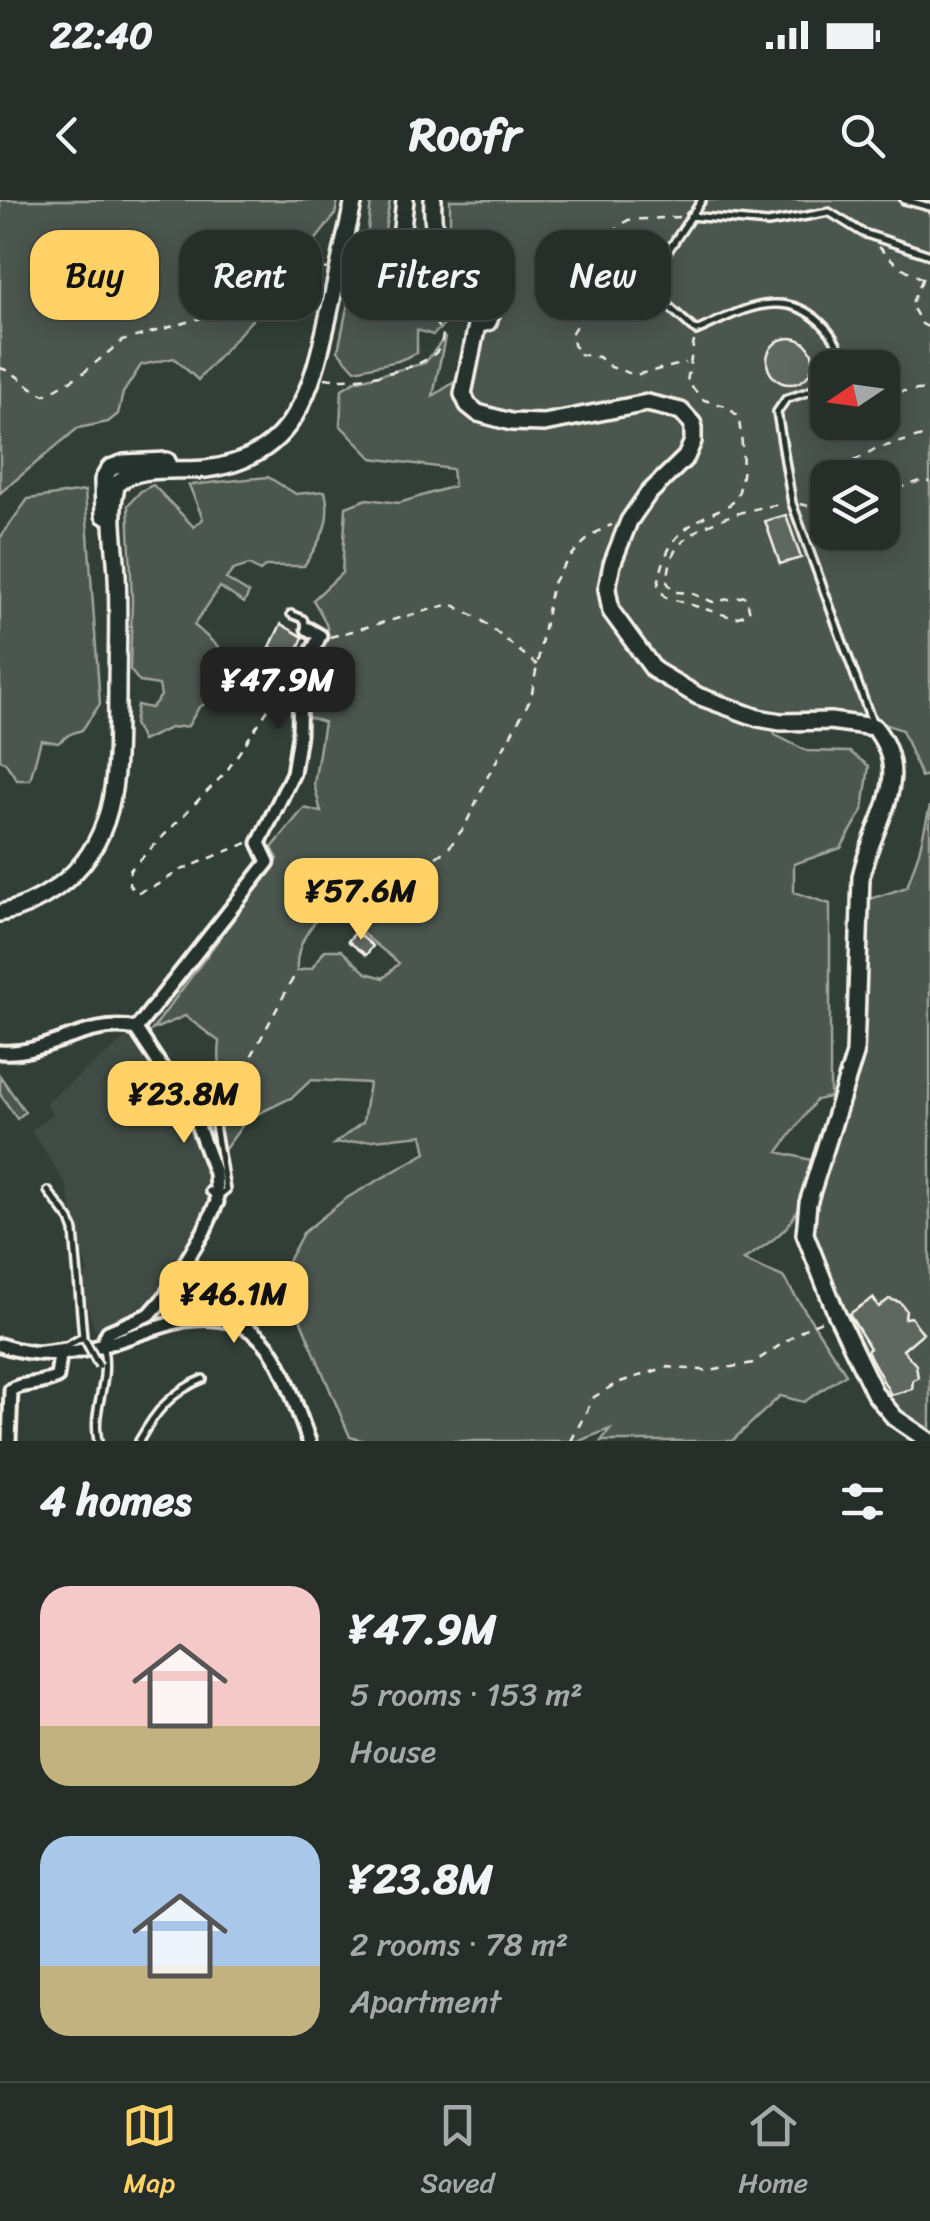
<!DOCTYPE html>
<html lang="en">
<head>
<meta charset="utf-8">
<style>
  body { margin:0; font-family:Sriracha,sans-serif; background:#2e3632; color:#f1f3f6; height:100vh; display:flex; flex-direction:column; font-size:38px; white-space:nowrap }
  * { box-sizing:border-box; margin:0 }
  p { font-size:32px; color:#a4a8a8 }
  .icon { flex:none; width:55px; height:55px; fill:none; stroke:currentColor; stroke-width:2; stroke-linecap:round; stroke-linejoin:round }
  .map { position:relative; height:1241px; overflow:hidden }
  .side { display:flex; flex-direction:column; background:#262e2a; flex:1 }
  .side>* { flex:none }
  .top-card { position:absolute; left:30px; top:30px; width:870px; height:90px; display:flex; gap:20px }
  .needle { width:65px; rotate:257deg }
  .buttons { position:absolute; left:810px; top:150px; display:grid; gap:20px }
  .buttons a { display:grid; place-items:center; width:90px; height:90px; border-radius:20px; background:#262e2a; box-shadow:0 5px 25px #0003,0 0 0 2px #424a47; font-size:50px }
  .price { position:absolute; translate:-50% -85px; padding:0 22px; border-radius:20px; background:#ffd166; color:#111; font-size:32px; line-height:65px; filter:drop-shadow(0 2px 5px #0008) }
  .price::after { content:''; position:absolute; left:50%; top:60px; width:30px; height:22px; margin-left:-15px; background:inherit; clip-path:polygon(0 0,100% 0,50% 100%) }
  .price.current { background:#222; color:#fff }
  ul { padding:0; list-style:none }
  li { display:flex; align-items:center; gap:30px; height:250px; padding:0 40px }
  li span { display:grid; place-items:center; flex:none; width:280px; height:200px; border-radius:30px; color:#555 }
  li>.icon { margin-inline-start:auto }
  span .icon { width:120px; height:120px; fill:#fffc; stroke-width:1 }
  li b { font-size:42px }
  h2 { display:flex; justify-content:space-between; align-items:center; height:120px; padding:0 40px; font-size:42px }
  .pill { padding:0 35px; border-radius:30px; background:#262e2a; box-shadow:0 5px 25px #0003,0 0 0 2px #424a47; font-size:35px; line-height:90px }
  .pill.current { background:#ffd166; color:#111 }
  .status { display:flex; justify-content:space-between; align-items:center; height:70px; padding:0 50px; background:#262e2a; direction:ltr }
  .status svg { height:28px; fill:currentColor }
  header { display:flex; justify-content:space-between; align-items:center; height:130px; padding:0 40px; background:#262e2a; font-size:45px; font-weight:700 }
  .tab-bar { display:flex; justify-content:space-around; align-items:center; height:140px; border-top:2px solid #424a47; background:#262e2a; font-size:28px; color:#a4a8a8 }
  .tab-bar a { display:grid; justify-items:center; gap:5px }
  .tab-bar .current { color:#ffd166 }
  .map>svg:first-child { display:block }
</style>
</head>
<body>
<div class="status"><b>22:40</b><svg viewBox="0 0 49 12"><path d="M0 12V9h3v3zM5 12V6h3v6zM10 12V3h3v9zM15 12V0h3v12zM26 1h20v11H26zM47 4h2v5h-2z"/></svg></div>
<header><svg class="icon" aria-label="back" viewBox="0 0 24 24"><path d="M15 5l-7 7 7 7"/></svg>Roofr<svg class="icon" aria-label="search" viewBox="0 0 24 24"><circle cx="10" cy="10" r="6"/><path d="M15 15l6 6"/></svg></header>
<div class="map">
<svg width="930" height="1241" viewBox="0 0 930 1241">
  <rect width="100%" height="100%" fill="#323e38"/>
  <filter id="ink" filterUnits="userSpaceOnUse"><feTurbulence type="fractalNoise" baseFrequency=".01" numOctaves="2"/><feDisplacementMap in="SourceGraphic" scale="20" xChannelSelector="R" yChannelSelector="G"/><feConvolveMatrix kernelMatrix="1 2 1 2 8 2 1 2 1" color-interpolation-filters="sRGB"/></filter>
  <g filter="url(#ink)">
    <path fill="#404b44" d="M126,838l12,6 49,68 23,59 -2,32 -6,16 -47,80 -61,31 -13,-53 7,-3 -22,-89 -35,-55 22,-16 -8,-11z"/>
    <path fill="#4c564f" stroke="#a0a49c" stroke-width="2.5" fill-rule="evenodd" d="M0,0h338l-3,15 -28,36 5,33 -7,17 -15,2 -12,-7 -18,15 -62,69 -24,-22 -33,7 -18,28 -5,21 -10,8 -30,6 -78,65z
      M371,0h19l-7,42 -9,6 -7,-8z
      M450,0h480v574l-9,3 -19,-47 -44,-15h-88l5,20 32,16 43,1 19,14 -6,44 -22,38 -47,16v28l36,12v193l-14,3 -38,52 33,8c-14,61 -15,66 -68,100l40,17 63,97 -42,28 -24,-6 -48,45h-131l9,-12 -31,12h-214l-15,-4 -69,-163 22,-41 42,-34 81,-46 -4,-18 -88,9 29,-22 6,-39 -58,-3 -18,17 -46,22 -27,37c-4,-19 1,-30 3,-48 3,-21 -7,-40 -3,-66l-35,-26 -33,14 126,-171 -6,-11 32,-40 17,4 -7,-28 10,-62 -19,-6c1,-14 -1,-30 4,-42 13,-40 33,-28 4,-74l29,-27 4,-66 21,-8 32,4 55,-17 -2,-17 -80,-11 -32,-33 2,-36 13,-8 70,-18 20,-26 -12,59 35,-23 4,-19 31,-46 -20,-35 -33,-47zM828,168h54v54h-54zM828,278h54v54h-54zM329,706l70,57 -15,15 -18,-5 -25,-23h-16l-13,18 -15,3c-2,-27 14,-46 32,-65z
      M377,77l20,19c27,-1 36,4 47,29l-11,10 -16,-5v23l-19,8 -43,9 -17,-19 14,-67z
      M268,277l28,17 29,-3c8,32 -5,49 -21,75h-38l-6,5 -11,-6 -16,5 -7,9 23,14 -5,10 -24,-16 -26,38 39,35 2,14 -8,19 -28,14 -11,19 -18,2 -28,13 -8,-17 3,-19 14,3 10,-12 -2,-11 -19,-3 -10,-12 2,-70 -4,-95 13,-14 12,-6 41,42 9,-8 -14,-34z
      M85,291l15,213 -18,26 -12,4 -12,9 -17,-3 -11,40h-13l-12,-18 -5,-2v-222l28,-39z
      M930,606v629l-27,-19 -23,-30 -26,-49 -41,-97v-33l44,-141 10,-166 40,-13 12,-35z
      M0,876l25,36 -8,7 -17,-25z"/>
    <path fill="#5f6861" stroke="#f4f1e8" stroke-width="2.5" d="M767 161a23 23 0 1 1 46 0a23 23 0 1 1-46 0Z
      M786,315l15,43 -21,6 -15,-43z
      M281,424l22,13 -9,21 -24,-11z
      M356,732l17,14 -7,9 -18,-14z
      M873,1098l6,9 10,-8 11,3 6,8 -1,8 6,-1 12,16 -20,17 13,15 2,13 -5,2 -1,9 -21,6 -24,-44 3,-3 -21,-34z"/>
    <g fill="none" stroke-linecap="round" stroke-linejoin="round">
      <g stroke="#f4f1e8" stroke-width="12">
        <path id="lane" d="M702,0l-36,54 -1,49 31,28c24,-10 50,-26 77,-27 37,-2 66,30 72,64
          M904,0l26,7
          M690,16l78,7 61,-11 34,21 67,22
          M828,185l-42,14 -9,13 15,91 81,222
          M291,414l12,5 3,7
          M209,991l8,6 9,-7 -11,-65 9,-21
          M34,1150l32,-4 17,-9 -9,-106 -4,-11 -22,-29
          M98,1241c-7,-32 12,-56 5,-93
          M139,1241c17,-30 32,-49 64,-62"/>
      </g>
      <g stroke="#f4f1e8" stroke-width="19">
        <path id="street" d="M136,829l132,-167 -9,-19 34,-70 6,-38 1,-60 20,-39 -12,-7
          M0,852c47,4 88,-34 136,-23l58,87 21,57 2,29 -13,29 -39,66 -15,17 -42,18 -6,13
          M0,1145c71,24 116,-8 184,-25 91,-13 99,55 125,121
          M9,1241l2,-51c11,-8 29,-4 46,-13l3,-22"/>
      </g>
      <g stroke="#f4f1e8" stroke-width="22">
        <path id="secondary" d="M405,0l-5,46 6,15 31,25 20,8 20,31 -14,69 5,11 10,8 33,9 33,1 103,-20 34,8 12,13v17l-7,16 -39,38 -18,26 -17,43 -5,25 4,22 43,59 44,26 60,22 23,4 49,-1 44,6c42,52 -2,94 -13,150l-6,177 -47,149 -3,31 32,81 38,79 20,24 34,23
          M433,0c-4,67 34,57 61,107l-6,15 -11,3
          M104,315l-1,-35 7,-12 14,-5 43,-2
          M0,713c20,-4 39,-13 56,-25 67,-48 60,-123 61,-196 0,-39 2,-78 0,-116 -1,-29 -9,-65 0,-92 20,-20 63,-12 89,-15 90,-11 106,-80 123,-156 8,-37 16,-75 25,-113"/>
      </g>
      <path stroke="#f4f1e8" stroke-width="2.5" stroke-dasharray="8 8" stroke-linecap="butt" d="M679,17l-51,3 -18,14 1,34 -40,66 6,20 22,3 12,10 24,8 51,-12
        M878,47l21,19 31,17
        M922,80l-11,25 11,19 8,4
        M694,141l-7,41 17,18 22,6 12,10c4,20 10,69 -5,86 -4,4 -15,8 -21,11 -36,18 -46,31 -54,72l7,12 70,21 15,-5 -4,-17 -33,6 -22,-9 -17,-1 -7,-10c2,-10 3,-23 8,-31 20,-30 74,-42 107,-47
        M0,168c19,5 27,20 45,27l37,-21 40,-33 79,-23 29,-17 47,-36 20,-2 30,6
        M325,178c25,5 99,-7 114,-29 1,-1 4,-13 4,-15l-16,-23 1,-12
        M882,193l48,-4
        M882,293l39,-12 9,1
        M800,304l28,6
        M812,305l14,-28 49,-28 55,-15
        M330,437l121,-33 29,15 57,46
        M247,643l-68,28 -22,14 -21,8 -7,-9 1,-14 96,-98 62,-92
        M436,657l12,-8 17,-23 23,-50 43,-78 21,-113c11,-22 36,-53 60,-60
        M229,898l68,-127
        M571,1241l23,-44 23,-14 50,-16 43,4 43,-8 56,-37 18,-7"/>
      <use href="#lane" stroke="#26332d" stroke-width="5"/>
      <use href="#street" stroke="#26332d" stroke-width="11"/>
      <use href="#secondary" stroke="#26332d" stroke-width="15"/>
      <g stroke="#f4f1e8" stroke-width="12" stroke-linecap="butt">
        <path id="lane-bridge" d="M85,1140l14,26"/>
      </g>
      <use href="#lane-bridge" stroke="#26332d" stroke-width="5"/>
    </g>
  </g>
</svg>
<div class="buttons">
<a><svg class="needle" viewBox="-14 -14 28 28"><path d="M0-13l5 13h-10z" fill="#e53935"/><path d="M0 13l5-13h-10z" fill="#a4a8a8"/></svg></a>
<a><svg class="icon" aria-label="layers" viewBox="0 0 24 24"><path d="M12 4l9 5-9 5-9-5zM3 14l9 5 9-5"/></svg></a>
</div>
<b class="price current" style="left:278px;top:532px">¥47.9M</b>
<b class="price" style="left:361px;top:743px">¥57.6M</b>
<b class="price" style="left:184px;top:946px">¥23.8M</b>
<b class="price" style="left:234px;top:1146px">¥46.1M</b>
<div class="top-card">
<a class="pill current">Buy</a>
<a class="pill">Rent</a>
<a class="pill">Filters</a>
<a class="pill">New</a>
</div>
</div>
<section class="side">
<h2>4 homes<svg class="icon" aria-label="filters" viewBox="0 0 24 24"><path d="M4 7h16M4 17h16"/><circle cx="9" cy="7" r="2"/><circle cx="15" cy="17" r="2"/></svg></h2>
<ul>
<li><span style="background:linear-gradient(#f6c9c9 70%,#c2b280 0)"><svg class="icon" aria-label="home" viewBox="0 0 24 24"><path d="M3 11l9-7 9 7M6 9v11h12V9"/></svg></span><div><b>¥47.9M</b><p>5 rooms · 153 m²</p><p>House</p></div></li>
<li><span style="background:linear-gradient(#a9c7e8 65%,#c2b280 0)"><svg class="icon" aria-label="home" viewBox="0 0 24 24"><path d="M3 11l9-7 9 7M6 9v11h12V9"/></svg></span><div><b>¥23.8M</b><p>2 rooms · 78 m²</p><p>Apartment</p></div></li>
</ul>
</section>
<nav class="tab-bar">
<a class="current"><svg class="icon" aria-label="map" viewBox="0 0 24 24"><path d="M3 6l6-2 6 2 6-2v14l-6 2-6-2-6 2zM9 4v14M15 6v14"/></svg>Map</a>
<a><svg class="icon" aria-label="saved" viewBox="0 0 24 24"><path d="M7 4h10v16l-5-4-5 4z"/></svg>Saved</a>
<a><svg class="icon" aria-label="home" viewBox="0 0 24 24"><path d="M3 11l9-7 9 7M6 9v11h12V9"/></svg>Home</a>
</nav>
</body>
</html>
